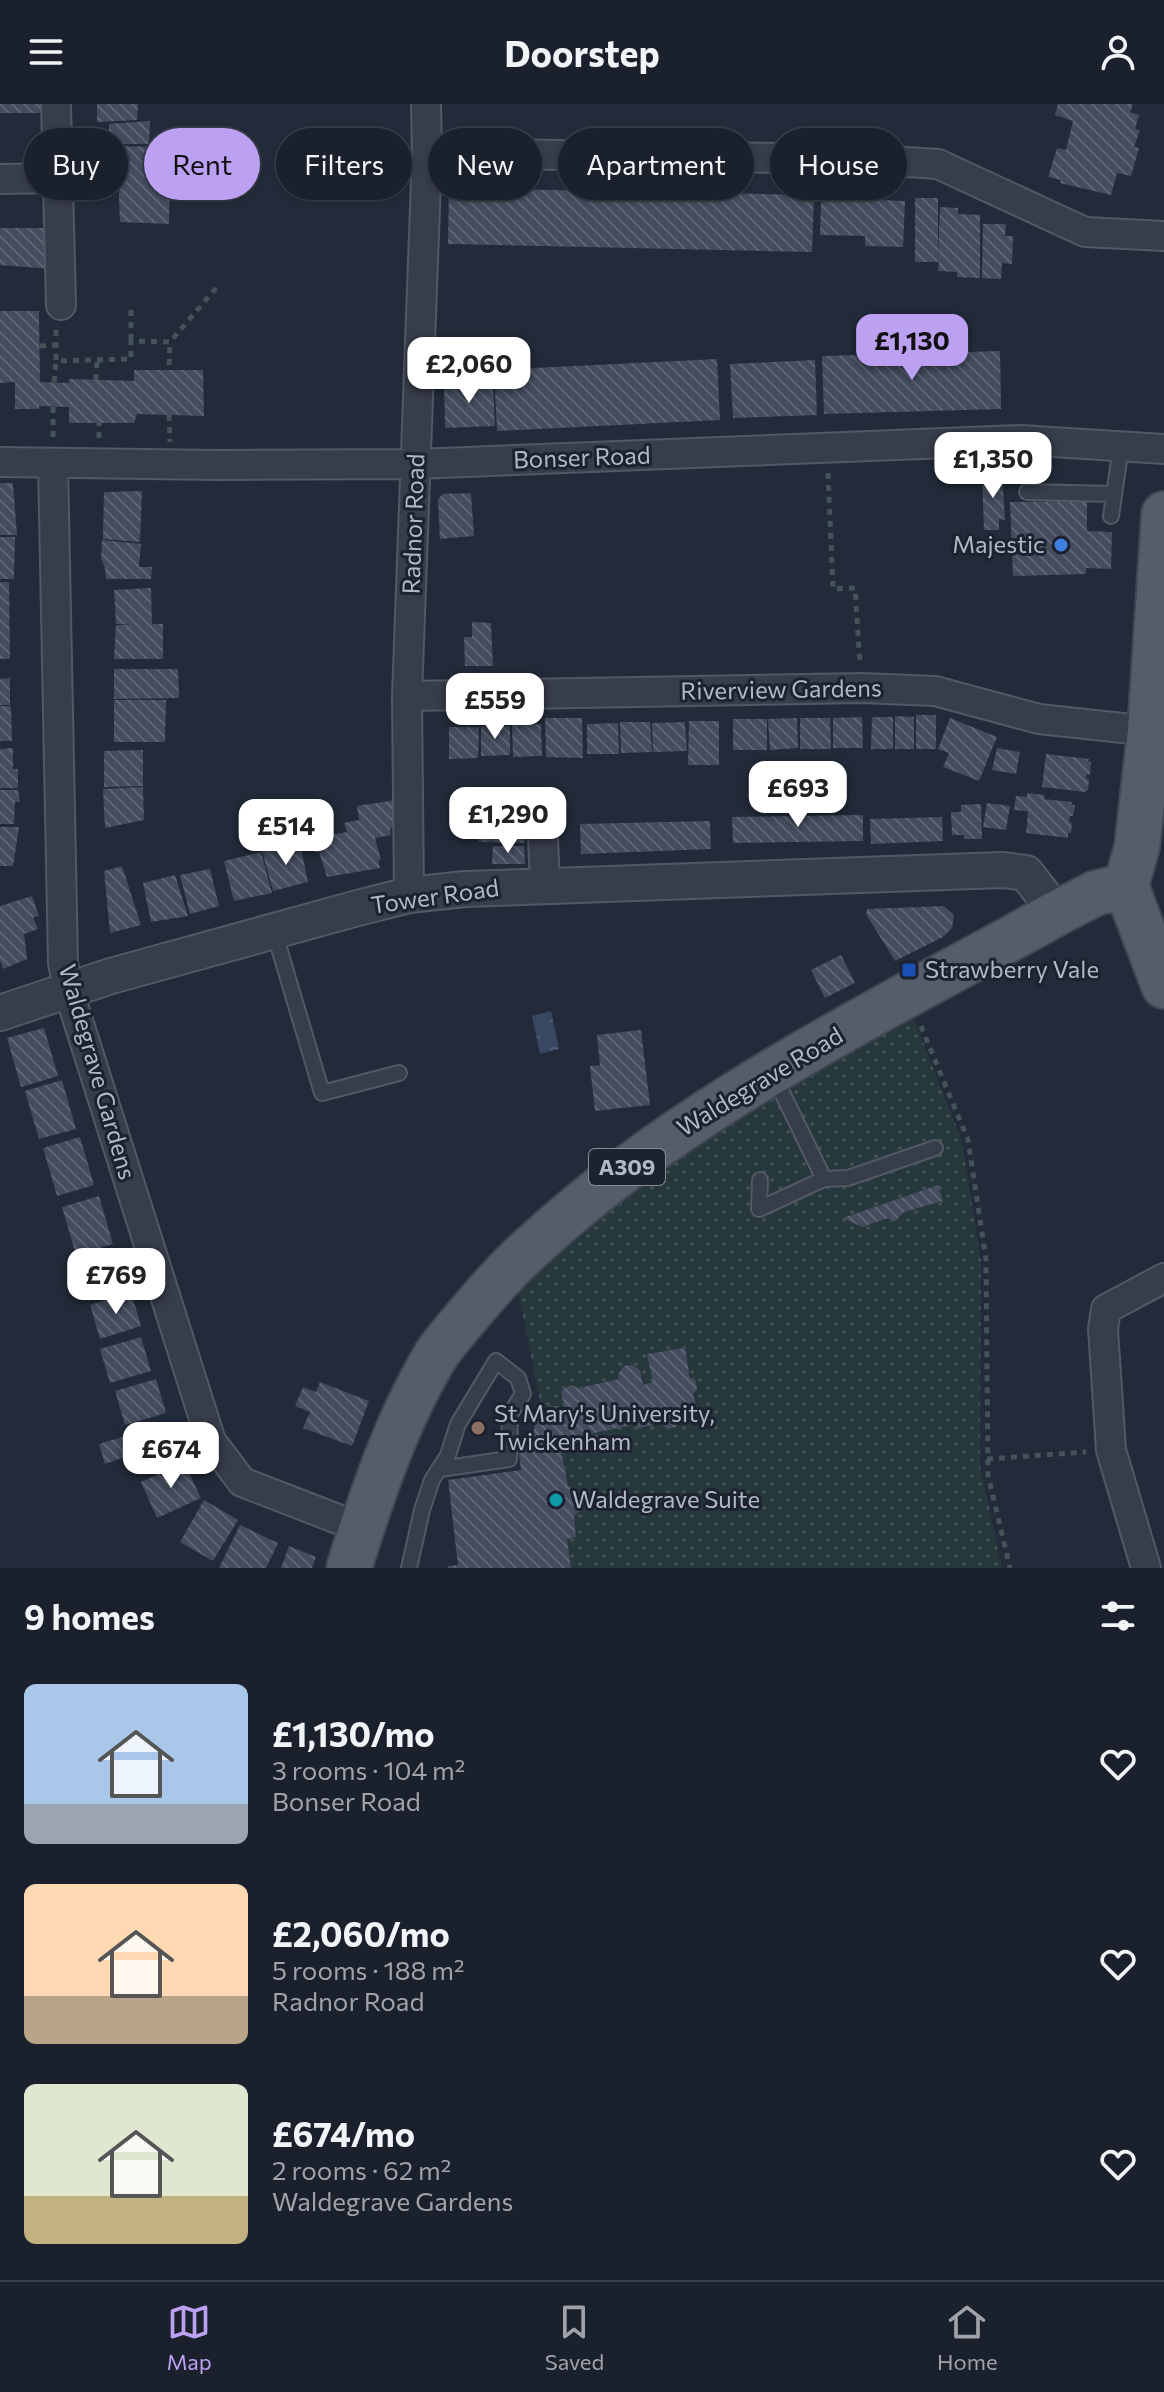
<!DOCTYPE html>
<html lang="en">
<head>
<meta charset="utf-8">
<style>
  body { margin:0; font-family:Commissioner,sans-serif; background:#232834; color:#f1f3f6; height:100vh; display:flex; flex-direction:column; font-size:30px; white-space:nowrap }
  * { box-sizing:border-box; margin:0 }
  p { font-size:26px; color:#9fa3a9 }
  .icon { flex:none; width:44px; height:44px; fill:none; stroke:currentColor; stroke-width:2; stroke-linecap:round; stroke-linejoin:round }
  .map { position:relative; height:1464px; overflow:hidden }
  .drawer { display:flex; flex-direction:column; background:#1a202c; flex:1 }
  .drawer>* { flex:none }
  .top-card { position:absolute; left:24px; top:24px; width:1116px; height:72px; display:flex; gap:16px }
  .price { position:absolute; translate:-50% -68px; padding:0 18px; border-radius:16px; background:#fff; color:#222; font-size:26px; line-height:52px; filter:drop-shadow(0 2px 4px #0008) }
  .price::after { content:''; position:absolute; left:50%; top:48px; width:24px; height:18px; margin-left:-12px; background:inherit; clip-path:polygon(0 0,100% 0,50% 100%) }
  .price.selected { background:#bca0f2; color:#111 }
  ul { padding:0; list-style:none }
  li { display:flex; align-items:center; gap:24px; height:200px; padding:0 24px }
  li span { display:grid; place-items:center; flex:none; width:224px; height:160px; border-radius:12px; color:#555 }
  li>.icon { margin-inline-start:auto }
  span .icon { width:96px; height:96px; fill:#fffc; stroke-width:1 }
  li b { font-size:34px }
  h2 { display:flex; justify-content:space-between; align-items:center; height:96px; padding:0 24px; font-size:34px }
  .chip { padding:0 28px; border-radius:36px; background:#1a202c; box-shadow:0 2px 6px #0004,0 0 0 2px #383e48; font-size:28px; line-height:72px }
  .chip.selected { background:#bca0f2; color:#111 }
  header { display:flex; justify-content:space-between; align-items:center; height:104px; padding:0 24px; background:#1a202c; font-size:36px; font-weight:700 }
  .tab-bar { display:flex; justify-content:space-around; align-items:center; height:112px; border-top:2px solid #383e48; background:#1a202c; font-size:22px; color:#9fa3a9 }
  .tab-bar a { display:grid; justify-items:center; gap:4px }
  .tab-bar .selected { color:#bca0f2 }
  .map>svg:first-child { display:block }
</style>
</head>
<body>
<header><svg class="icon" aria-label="menu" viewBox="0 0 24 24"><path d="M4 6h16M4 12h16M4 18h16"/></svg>Doorstep<svg class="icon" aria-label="person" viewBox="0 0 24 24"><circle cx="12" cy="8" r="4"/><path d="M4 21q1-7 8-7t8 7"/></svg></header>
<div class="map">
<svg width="1164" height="1464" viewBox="0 0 1164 1464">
  <defs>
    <pattern id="grass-dots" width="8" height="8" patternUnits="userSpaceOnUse" patternTransform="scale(2)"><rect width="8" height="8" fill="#26383c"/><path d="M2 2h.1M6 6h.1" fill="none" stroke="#435357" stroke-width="1.8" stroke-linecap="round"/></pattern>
    <pattern id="water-ripples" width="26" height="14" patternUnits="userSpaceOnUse" patternTransform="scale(2)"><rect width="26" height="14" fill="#394763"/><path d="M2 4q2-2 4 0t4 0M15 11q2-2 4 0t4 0" fill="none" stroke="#535f78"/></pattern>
    <pattern id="building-back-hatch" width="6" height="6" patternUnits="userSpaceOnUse" patternTransform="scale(2)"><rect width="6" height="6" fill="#444c5e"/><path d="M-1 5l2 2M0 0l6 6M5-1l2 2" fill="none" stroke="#5d6474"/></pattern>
  </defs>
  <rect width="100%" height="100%" fill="#232b3a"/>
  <path fill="url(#grass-dots)" d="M912,910l50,127 19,119 -1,206 22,102h-431l-4,-29 9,-2 -2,-21 8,-8 -3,-17 -11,-5 -7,-36 10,-12 66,-14 2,4 22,-5 6,6 9,-2 6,-9 17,-5 -14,-64 -32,33 -10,3 -3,-15 -7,-5 -9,1 -5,13 -58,12 5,28 -14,-7 -9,4 -25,-125 33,-43 119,-95z"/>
  <path fill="url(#water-ripples)" d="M551,907l8,38 -19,5 -8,-38z"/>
  <path fill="url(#building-back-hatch)" d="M0,0h47v9h-47z
    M97,0h41l-1,16 -40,2z
    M1058,0h75l-3,8 9,3 -4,14 5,1 -6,17 5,1 -8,28 -14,-3 -6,22 -51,-12 1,-3 -13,-3 9,-29 9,2 7,-29 -18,-6z
    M150,17l-1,23h-40v-20z
    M117,42l42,1v23l11,2 -1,52 -49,-2z
    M449,84l365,7 -2,57 -364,-8z
    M821,94l84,3 -2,46 -38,-1v-10l-45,-1z
    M915,94h23v60l2,-51 18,1v6l22,1v63l-23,-1v-5l-19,-1 1,-9h-24z
    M983,120h23l-1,12h8l-1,28 -10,-1 -1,16 -19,-1z
    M0,124h48l4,41 -52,-4z
    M0,207h39l1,71 29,1v-4l65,2v-11h69l1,46 -67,-2 -3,9h-65v-16l-30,-1v3h-24v-27l-15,1z
    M1000,247l1,58 -177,5 -2,-58z
    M717,255l3,61 -223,11 -3,-61z
    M815,256l2,55 -84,3 -3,-54z
    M469,278h24l2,44 -50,2 -1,-45z
    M1002,367l3,49 -6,-1v11h-15l-2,-56z
    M0,379h13l4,52h-17z
    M142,387l-2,51 -37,-3 1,-47z
    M471,389l3,43 -34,3 -2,-40 5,-5z
    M1087,397v30l25,1 -1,37 -25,-1v6l-73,2 -3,-74z
    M0,433h15l-1,42h-14z
    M102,436l39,4 -2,23h13l-1,12h-45l-1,-11 -4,-10z
    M0,478h9l1,77h-10z
    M151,484l1,36h11v35h-49l2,-34 20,-1h-20l-2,-34z
    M472,518l19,1 2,43h-28l-1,-29h8z
    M114,565h64l1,29 -65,1z
    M10,574v27h-10v-26z
    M114,596h52l-1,42h-51z
    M0,602h11l1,35h-12z
    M916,611h20v34h-20z
    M895,612l19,1v32h-19z
    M862,613l1,31h-30v-30z
    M872,613h21v32h-22z
    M545,614h37l1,40 -37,-1z
    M797,614l1,30 -28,2 -2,-31z
    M800,614h30l1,31h-31z
    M950,614l47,19 -18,44 -36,-14 6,-14 -11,-4z
    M733,615h34v31h-34z
    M689,617h30v44h-31z
    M620,618h30l2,30 -31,1z
    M685,618l2,29 -34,1 -1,-29z
    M618,619l1,31h-32v-30z
    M541,620l1,32 -29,1 -1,-32z
    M481,622h29v29l-29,1z
    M449,623h30l-1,31 -29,1z
    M13,644v21h5v19h-18v-39z
    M997,644l23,4 -4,22 -24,-4z
    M143,646v36l-39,1v-36z
    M1046,650l43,5 -1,3h3l-1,13 -3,-1 -1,5h3l-1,11 -3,2 -43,-5z
    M143,683l1,33 -39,8 -2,-39z
    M474,683h50v16l-50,-1z
    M0,686h18l2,12h-5l-1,22h-14z
    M1027,689l18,2 -1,4 28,3 -1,3h4l-2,11h-3l-1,6 3,1 -1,10h-3v5l-42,-5 2,-22 -14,-1 2,-14 11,1z
    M395,696l1,27 -6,2 1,6 -16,3 6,22h-3l2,8 -53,9 -8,-25h-4l-6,-25 17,-4 5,12 16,-3 -3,-9 15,-3 -2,-14z
    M987,699l23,3 -4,24 -23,-3z
    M476,700h49v15h-49z
    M981,700l1,35h-18v-4h-12l-1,-23h10v-7z
    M863,711v26l-130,2 -1,-26z
    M942,713l1,24 -72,3 -1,-25z
    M710,717l1,28 -130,5 -1,-30z
    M490,722l34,1 1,16 -47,-1v-10l13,1z
    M0,723h19l-6,39h-13z
    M300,739l8,39 -35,9 -11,-40z
    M493,742h31l1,18h-33z
    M261,748l11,41 -38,8 -10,-40z
    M122,762l19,59 -31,8 -6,-62z
    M210,765l9,37 -29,8 -10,-39z
    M175,771l13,41 -37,6 -8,-39z
    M32,792l7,20 -6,1 5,12 -14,5 3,25 -24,10 -3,-9v-54z
    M944,802l10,9 -2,13 -9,9 -48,24 -29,-47 1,-5z
    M841,851l14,28 -30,15 -14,-28z
    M44,924l14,48 -37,11 -14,-49z
    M641,926l9,75 -55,6 -5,-45 10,-1 -3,-30z
    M62,976l14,49 -37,10 -14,-48z
    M80,1033l14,48 -37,11 -14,-48z
    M938,1081l5,16 -39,11 -9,9 -7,-3 -26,9 -19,-9z
    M99,1092l14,48 -37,11 -14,-48z
    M117,1147l10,34 -41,12 -10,-34z
    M131,1188l10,34 -41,13 -10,-34z
    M141,1233l10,34 -41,12 -10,-34z
    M685,1244l5,30 5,1 2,10 -4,5 6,20 -17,4 -6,9 -9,2 -6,-6 -22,5 -2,-4 -66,14 -10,12 7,36 11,5 3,18 -8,7 2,21 -9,2 4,29h-123v-2l10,-1 -10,-85 73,-10 -3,-22 23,-2 -8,-9 2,-15 12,-8 3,-8h8l7,6 -4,-21 10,-6 7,3 41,-9 -1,-5 6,-8 9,-1 7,5 3,15 10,-3 -6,-28z
    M156,1275l10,34 -41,12 -10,-34z
    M320,1278l49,19 -17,45 -49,-18 7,-16 -15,-6 8,-19 13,5z
    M165,1320l11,34 -42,12 -4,-15 -25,9 -6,-20z
    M184,1358l17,36 -44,20 -16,-36z
    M204,1396l34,20 -25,41 -33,-19z
    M240,1421l38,18 -12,25h-47z
    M289,1442l27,11 -4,11h-31z"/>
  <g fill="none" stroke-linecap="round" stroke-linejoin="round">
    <g stroke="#525865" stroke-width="18">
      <path id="service" d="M1027,388l87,2
        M1111,412l10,-69
        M274,827l48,162 77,-20
        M824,1075l24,-1 87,-30
        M760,1076l-1,29 65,-30 -50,-103
        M409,1464l13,-58 10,-30 16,-25 10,-31 38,-63 22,17 5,16 -13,20 -1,45 -69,10"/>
    </g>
    <g stroke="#525865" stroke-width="32">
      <path id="minor" d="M56,0l5,201
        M427,49l431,6 80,5 147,68 79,4
        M0,75l59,-1
        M0,358l219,3 197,-1 605,-24 143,9
        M53,359l10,500 6,29 142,449 31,41 119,46
        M407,592l455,-8 73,3 104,28 111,12
        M542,711l3,69
        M409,791l-2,-199 20,-543 -1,-49
        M1146,1464l-35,-118 -8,-121 3,-20 58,-31"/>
    </g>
    <g stroke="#525865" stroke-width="38">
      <path id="tertiary" d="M0,909l111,-37 243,-67 55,-14 56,-6 538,-19 23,3 31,40"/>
    </g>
    <g stroke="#404653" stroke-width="48">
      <path id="primary" d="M1126,782l11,-39 13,-116 14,-217
        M1126,782l38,100
        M349,1464c23,-73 47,-146 87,-213 7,-11 17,-22 26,-33 22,-26 44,-52 70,-75 153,-142 344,-233 525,-334l39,-20 30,-7"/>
    </g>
    <path stroke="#435358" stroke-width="5" stroke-dasharray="6 6" stroke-linecap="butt" d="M131,206v31
      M56,226v31l75,-2v-18l39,1 46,-54
      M40,242l16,-1
      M169,261l1,-23
      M96,276l1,-19
      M54,278l2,-21
      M53,303v31
      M169,311l1,27
      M99,334v-15
      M828,369l5,116 22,-1 5,76
      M921,922l47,114 18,119 2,216 22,93
      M987,1355l99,-7"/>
    <use href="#service" stroke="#373d4a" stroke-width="14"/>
    <use href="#minor" stroke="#373d4a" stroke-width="28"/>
    <use href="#tertiary" stroke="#373d4a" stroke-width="34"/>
    <use href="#primary" stroke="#555c6a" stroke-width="44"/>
  </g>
  <circle fill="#3f7fe0" stroke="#1c222f" stroke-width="3" cx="1061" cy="441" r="8"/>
  <rect fill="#1a4fb4" stroke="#1c222f" stroke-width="3" x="901" y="858" width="16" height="16" rx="4"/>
  <circle fill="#8d6e63" stroke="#1c222f" stroke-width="3" cx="478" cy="1324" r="8"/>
  <circle fill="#0f9aa8" stroke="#1c222f" stroke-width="3" cx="556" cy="1396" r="8"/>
  <g text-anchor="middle" stroke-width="6" stroke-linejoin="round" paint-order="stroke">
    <rect fill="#1c222f" stroke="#858b99" stroke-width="2" x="589" y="1045" width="76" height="36" rx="6"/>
    <g font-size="22" font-weight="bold" fill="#b2b8c6">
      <text x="627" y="1071">A309</text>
    </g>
    <g font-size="24" fill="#b2b8c6" stroke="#1c222f">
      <text transform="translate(582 354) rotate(-2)" y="8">Bonser Road</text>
      <text transform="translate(414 420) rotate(-88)" y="8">Radnor Road</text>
      <text transform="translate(781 586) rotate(-1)" y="8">Riverview Gardens</text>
      <text transform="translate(435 793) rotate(-8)" y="8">Tower Road</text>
      <text transform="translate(97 968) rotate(74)" y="8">Waldegrave Gardens</text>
      <text transform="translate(760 978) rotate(-31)" y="8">Waldegrave Road</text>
    </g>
    <g font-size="24" fill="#b2b8c6" stroke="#1c222f" text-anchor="start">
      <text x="1045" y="449" text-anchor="end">Majestic</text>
      <text x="925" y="874">Strawberry Vale</text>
      <text x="494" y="1318">St Mary's University,<tspan x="494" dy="28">Twickenham</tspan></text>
      <text x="572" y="1404">Waldegrave Suite</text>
    </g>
  </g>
</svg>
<b class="price selected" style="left:912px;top:278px">£1,130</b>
<b class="price" style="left:469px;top:301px">£2,060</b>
<b class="price" style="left:993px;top:396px">£1,350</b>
<b class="price" style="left:495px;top:637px">£559</b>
<b class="price" style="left:798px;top:725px">£693</b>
<b class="price" style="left:508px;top:751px">£1,290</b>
<b class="price" style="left:286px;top:763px">£514</b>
<b class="price" style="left:116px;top:1212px">£769</b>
<b class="price" style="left:171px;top:1386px">£674</b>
<div class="top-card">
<a class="chip">Buy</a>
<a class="chip selected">Rent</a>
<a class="chip">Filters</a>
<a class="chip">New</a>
<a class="chip">Apartment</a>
<a class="chip">House</a>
</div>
</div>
<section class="drawer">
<h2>9 homes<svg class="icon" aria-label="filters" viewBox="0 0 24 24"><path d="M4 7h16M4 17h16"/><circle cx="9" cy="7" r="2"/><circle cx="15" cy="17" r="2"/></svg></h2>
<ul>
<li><span style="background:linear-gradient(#a9c7e8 75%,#9aa5b1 0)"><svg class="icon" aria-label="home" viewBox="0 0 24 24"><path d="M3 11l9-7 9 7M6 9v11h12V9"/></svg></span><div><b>£1,130/mo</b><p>3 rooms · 104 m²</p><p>Bonser Road</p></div><svg class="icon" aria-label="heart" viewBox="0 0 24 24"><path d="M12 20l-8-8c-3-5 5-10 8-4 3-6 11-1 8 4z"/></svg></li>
<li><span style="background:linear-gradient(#ffd9b3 70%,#b9a48a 0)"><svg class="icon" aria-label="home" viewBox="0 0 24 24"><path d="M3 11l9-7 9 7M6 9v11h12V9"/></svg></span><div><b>£2,060/mo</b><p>5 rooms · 188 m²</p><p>Radnor Road</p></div><svg class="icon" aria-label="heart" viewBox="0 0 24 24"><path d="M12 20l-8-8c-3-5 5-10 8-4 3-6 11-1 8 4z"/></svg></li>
<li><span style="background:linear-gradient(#dfe7d0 70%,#c2b280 0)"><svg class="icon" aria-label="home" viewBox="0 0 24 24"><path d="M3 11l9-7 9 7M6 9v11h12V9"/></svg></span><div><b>£674/mo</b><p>2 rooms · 62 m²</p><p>Waldegrave Gardens</p></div><svg class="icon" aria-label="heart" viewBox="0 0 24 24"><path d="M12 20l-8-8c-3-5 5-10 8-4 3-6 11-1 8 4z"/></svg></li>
</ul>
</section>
<nav class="tab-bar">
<a class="selected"><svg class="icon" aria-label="map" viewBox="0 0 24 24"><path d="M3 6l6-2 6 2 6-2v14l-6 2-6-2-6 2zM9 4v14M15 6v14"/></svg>Map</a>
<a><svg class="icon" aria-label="saved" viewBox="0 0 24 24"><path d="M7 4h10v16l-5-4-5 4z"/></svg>Saved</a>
<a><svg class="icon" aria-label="home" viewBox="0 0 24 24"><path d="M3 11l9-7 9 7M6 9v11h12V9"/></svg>Home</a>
</nav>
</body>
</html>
